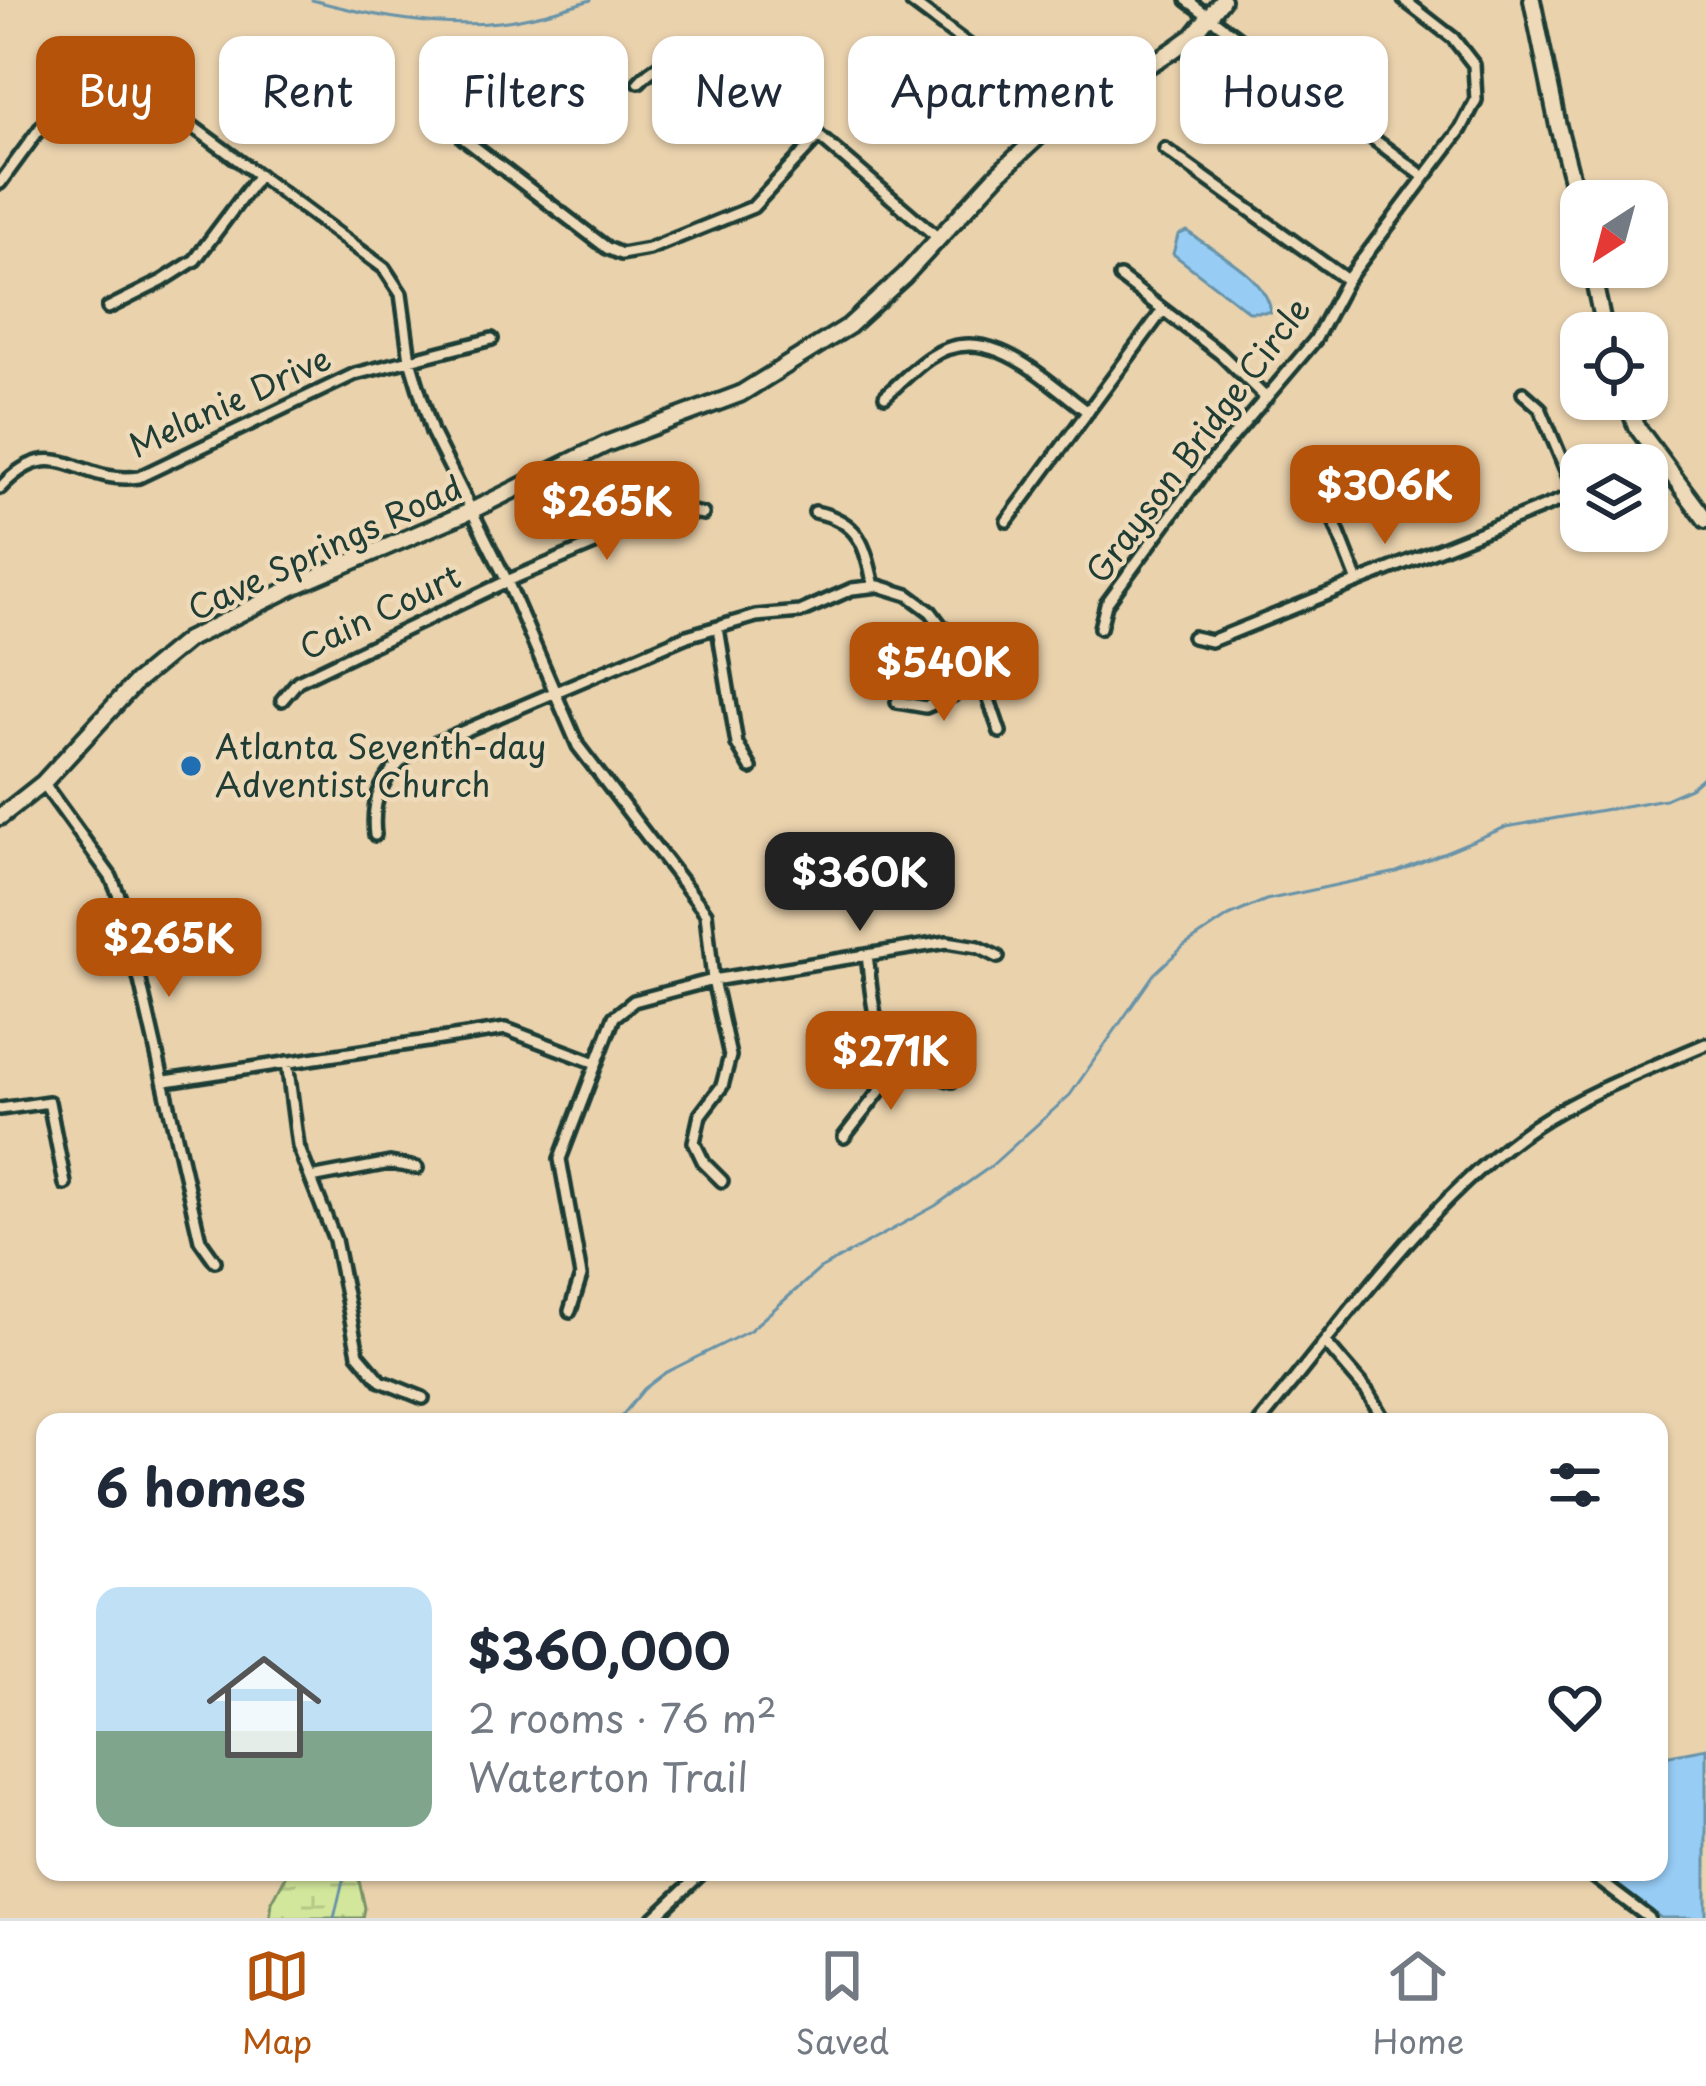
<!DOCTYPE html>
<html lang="en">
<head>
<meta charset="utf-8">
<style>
  body { margin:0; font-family:"Playpen Sans",sans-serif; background:#f6f6f7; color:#1f2937; height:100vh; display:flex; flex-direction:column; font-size:45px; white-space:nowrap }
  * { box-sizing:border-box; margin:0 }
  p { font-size:39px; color:#747a83 }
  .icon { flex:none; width:66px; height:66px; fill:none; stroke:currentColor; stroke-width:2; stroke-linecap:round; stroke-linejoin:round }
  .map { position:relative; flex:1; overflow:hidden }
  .details { position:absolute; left:36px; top:1413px; width:1632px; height:468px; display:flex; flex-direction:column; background:#fff; border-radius:24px; box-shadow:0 3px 9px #0004 }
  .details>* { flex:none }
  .top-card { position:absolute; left:36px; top:36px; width:1635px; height:108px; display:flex; gap:24px }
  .needle { width:78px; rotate:216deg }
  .controls { position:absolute; left:1560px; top:180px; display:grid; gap:24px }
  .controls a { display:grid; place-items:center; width:108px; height:108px; border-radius:24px; background:#fff; box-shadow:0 3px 9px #0004; font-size:60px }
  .price { position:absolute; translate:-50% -102px; padding:0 27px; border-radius:24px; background:#b45309; color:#fff; font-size:39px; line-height:78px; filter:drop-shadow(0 3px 6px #0008) }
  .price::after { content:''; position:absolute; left:50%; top:72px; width:36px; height:27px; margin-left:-18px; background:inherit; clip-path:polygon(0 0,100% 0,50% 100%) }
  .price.current { background:#222; color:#fff }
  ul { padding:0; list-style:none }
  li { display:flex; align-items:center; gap:36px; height:300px; padding:0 60px }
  li span { display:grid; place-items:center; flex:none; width:336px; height:240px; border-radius:24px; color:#555 }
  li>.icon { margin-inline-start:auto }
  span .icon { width:144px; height:144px; fill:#fffc; stroke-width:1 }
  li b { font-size:51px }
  h2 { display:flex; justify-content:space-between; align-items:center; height:144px; padding:0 60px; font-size:51px }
  .tag { padding:0 42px; border-radius:24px; background:#fff; box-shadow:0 3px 9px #0004; font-size:42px; line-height:108px }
  .tag.current { background:#b45309; color:#fff }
  .menu { display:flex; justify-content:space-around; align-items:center; height:168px; border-top:3px solid #e0e1e3; background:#fff; font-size:33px; color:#747a83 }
  .menu a { display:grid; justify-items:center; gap:6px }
  .menu .current { color:#b45309 }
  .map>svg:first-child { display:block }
</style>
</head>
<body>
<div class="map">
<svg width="1706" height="1918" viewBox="0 0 1706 1918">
  <defs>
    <pattern id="wetland-marsh" width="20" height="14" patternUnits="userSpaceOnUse" patternTransform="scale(3)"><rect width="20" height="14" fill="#d3e79c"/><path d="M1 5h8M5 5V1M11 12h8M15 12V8" fill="none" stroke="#b5c787"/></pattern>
  </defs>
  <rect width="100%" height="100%" fill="#ead2ad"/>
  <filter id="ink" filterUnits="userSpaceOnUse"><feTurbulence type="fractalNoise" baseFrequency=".00833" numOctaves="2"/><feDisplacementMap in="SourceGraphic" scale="24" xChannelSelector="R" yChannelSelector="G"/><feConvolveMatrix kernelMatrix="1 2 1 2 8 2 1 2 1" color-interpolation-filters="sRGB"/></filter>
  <g filter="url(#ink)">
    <path fill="url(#wetland-marsh)" stroke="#799268" stroke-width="3" d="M288,1872h69l8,36 -2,10h-93l2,-16z"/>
    <path fill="#97ccf5" stroke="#6793a8" stroke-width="3" d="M1187,231c28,22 79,44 84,81h-22l-76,-58 5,-19z
      M1706,1748v170h-45l-64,-46h62v-115z"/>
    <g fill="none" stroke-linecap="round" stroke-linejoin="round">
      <path stroke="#6793a8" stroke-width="3" d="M312,0c59,16 126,29 187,22 31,-3 62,-13 92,-22
        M617,1422l27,-33 21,-16 84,-42 71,-62 115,-63 55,-39 80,-72 84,-121 30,-28 45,-30 37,-16 131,-28 109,-45 159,-28 25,-11 16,-14
        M334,1918l11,-46"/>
      <g stroke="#1f3d34" stroke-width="18">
        <path id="street" d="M1187,0l236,176
          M912,3l130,97 11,23
          M639,82c28,-30 64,-33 99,-15l199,170
          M463,138l144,110 14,6 28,-5 104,-42 65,-70
          M1165,149l182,131
          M0,183l63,-86 47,-10 36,5 238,176 17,26 9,66 22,72 75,149 71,165 128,167 7,67 17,76 -8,30 -22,29 -6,27 10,21 18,18
          M1120,277l101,77 45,44
          M108,308l54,-27 33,-21 64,-85
          M1523,393l17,15 36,86
          M885,396c15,-13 29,-28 44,-38 58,-40 114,21 159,54
          M1647,465l12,-4
          M0,488c56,-60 77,-2 139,-11l216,-103 137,-35
          M1321,488l37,94
          M815,512c45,9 50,34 59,74
          M1007,521l156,-211
          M718,628l19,116 14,24
          M1100,628l6,-24 101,-137 108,-127 32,-60 114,-151 15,-29 -2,-35 -21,-27 -49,-38
          M1193,637l18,4 370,-149
          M282,700l16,-19 209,-100 170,-72 26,5
          M897,702l29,5 57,-25
          M43,783l68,94 11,26 78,337 15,21
          M375,835c-4,-36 7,-59 35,-81l277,-118 69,-20 44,-4 52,-23 27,-3 29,9 23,17 52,70 17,50
          M867,955c5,35 4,89 38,109 14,8 32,12 47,17
          M287,1062l11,84 37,94 23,114 23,27 42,17
          M166,1081l340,-52 90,34
          M0,1109l49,-7 16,82
          M844,1137l58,-75
          M311,1178l79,-15 27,5
          M570,1311l11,-35 -21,-117 54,-142 20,-16 79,-21 234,-38 31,5 20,10
          M1326,1343l41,48 18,31
          M1260,1422c78,-94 173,-228 273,-295 53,-35 115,-58 173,-83
          M1588,1872l61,46
          M654,1918l49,-46"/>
      </g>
      <g stroke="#1f3d34" stroke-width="22">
        <path id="secondary" d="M1532,0l26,126 23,88
          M1591,267l14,66
          M1626,399l10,27 70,94
          M0,817l43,-34 93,-101 51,-42 108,-54 178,-76 133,-66 134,-50 109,-68 55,-50 94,-102 55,-51 119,-72 21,-15 29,-36"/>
      </g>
      <use href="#street" stroke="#eedab8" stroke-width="9"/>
      <use href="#secondary" stroke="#eedab8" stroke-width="14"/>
    </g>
  </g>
  <circle fill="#1f6fb2" stroke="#eedab8" stroke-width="4.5" cx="191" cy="766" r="12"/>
  <g text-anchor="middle" stroke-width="9" stroke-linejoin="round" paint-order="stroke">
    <g font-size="33" fill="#1f3d34" stroke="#eedab8">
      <text transform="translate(230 402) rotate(-25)" y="12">Melanie Drive</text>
      <text transform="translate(1198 440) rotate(-53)" y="12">Grayson Bridge Circle</text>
      <text transform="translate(325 548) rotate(-25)" y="12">Cave Springs Road</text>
      <text transform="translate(380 612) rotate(-26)" y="12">Cain Court</text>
    </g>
    <g font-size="33" fill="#1f3d34" stroke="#eedab8" text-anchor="start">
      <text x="215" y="759">Atlanta Seventh-day<tspan x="215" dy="38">Adventist Church</tspan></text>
    </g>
  </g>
</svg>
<div class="controls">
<a><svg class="needle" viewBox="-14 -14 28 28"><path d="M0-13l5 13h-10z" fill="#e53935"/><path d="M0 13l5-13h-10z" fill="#747a83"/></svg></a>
<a><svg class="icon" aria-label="locate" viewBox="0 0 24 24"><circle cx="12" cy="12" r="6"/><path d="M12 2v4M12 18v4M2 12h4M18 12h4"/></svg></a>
<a><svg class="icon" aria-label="layers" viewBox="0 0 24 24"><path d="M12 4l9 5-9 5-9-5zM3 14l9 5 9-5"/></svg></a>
</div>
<b class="price" style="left:1385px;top:547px">$306K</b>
<b class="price" style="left:607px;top:563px">$265K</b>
<b class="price" style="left:944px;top:724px">$540K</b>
<b class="price current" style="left:860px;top:934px">$360K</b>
<b class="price" style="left:169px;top:1000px">$265K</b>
<b class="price" style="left:891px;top:1113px">$271K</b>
<div class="top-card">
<a class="tag current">Buy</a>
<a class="tag">Rent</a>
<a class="tag">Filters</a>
<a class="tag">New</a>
<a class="tag">Apartment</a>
<a class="tag">House</a>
</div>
<section class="details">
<h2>6 homes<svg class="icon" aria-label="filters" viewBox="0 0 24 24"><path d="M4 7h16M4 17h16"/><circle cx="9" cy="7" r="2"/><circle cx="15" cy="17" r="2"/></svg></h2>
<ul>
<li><span style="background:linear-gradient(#bfe0f5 60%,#7fa58c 0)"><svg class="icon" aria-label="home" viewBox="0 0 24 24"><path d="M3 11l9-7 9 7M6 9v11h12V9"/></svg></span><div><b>$360,000</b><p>2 rooms · 76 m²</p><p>Waterton Trail</p></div><svg class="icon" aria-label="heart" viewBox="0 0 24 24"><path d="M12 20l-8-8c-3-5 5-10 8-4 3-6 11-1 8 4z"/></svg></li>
</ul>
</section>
</div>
<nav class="menu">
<a class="current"><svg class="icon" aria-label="map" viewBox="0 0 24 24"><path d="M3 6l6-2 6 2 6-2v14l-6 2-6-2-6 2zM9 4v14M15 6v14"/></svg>Map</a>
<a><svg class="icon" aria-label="saved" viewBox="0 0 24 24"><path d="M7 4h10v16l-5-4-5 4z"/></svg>Saved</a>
<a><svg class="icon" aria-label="home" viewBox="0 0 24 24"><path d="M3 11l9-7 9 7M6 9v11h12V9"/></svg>Home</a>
</nav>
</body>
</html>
